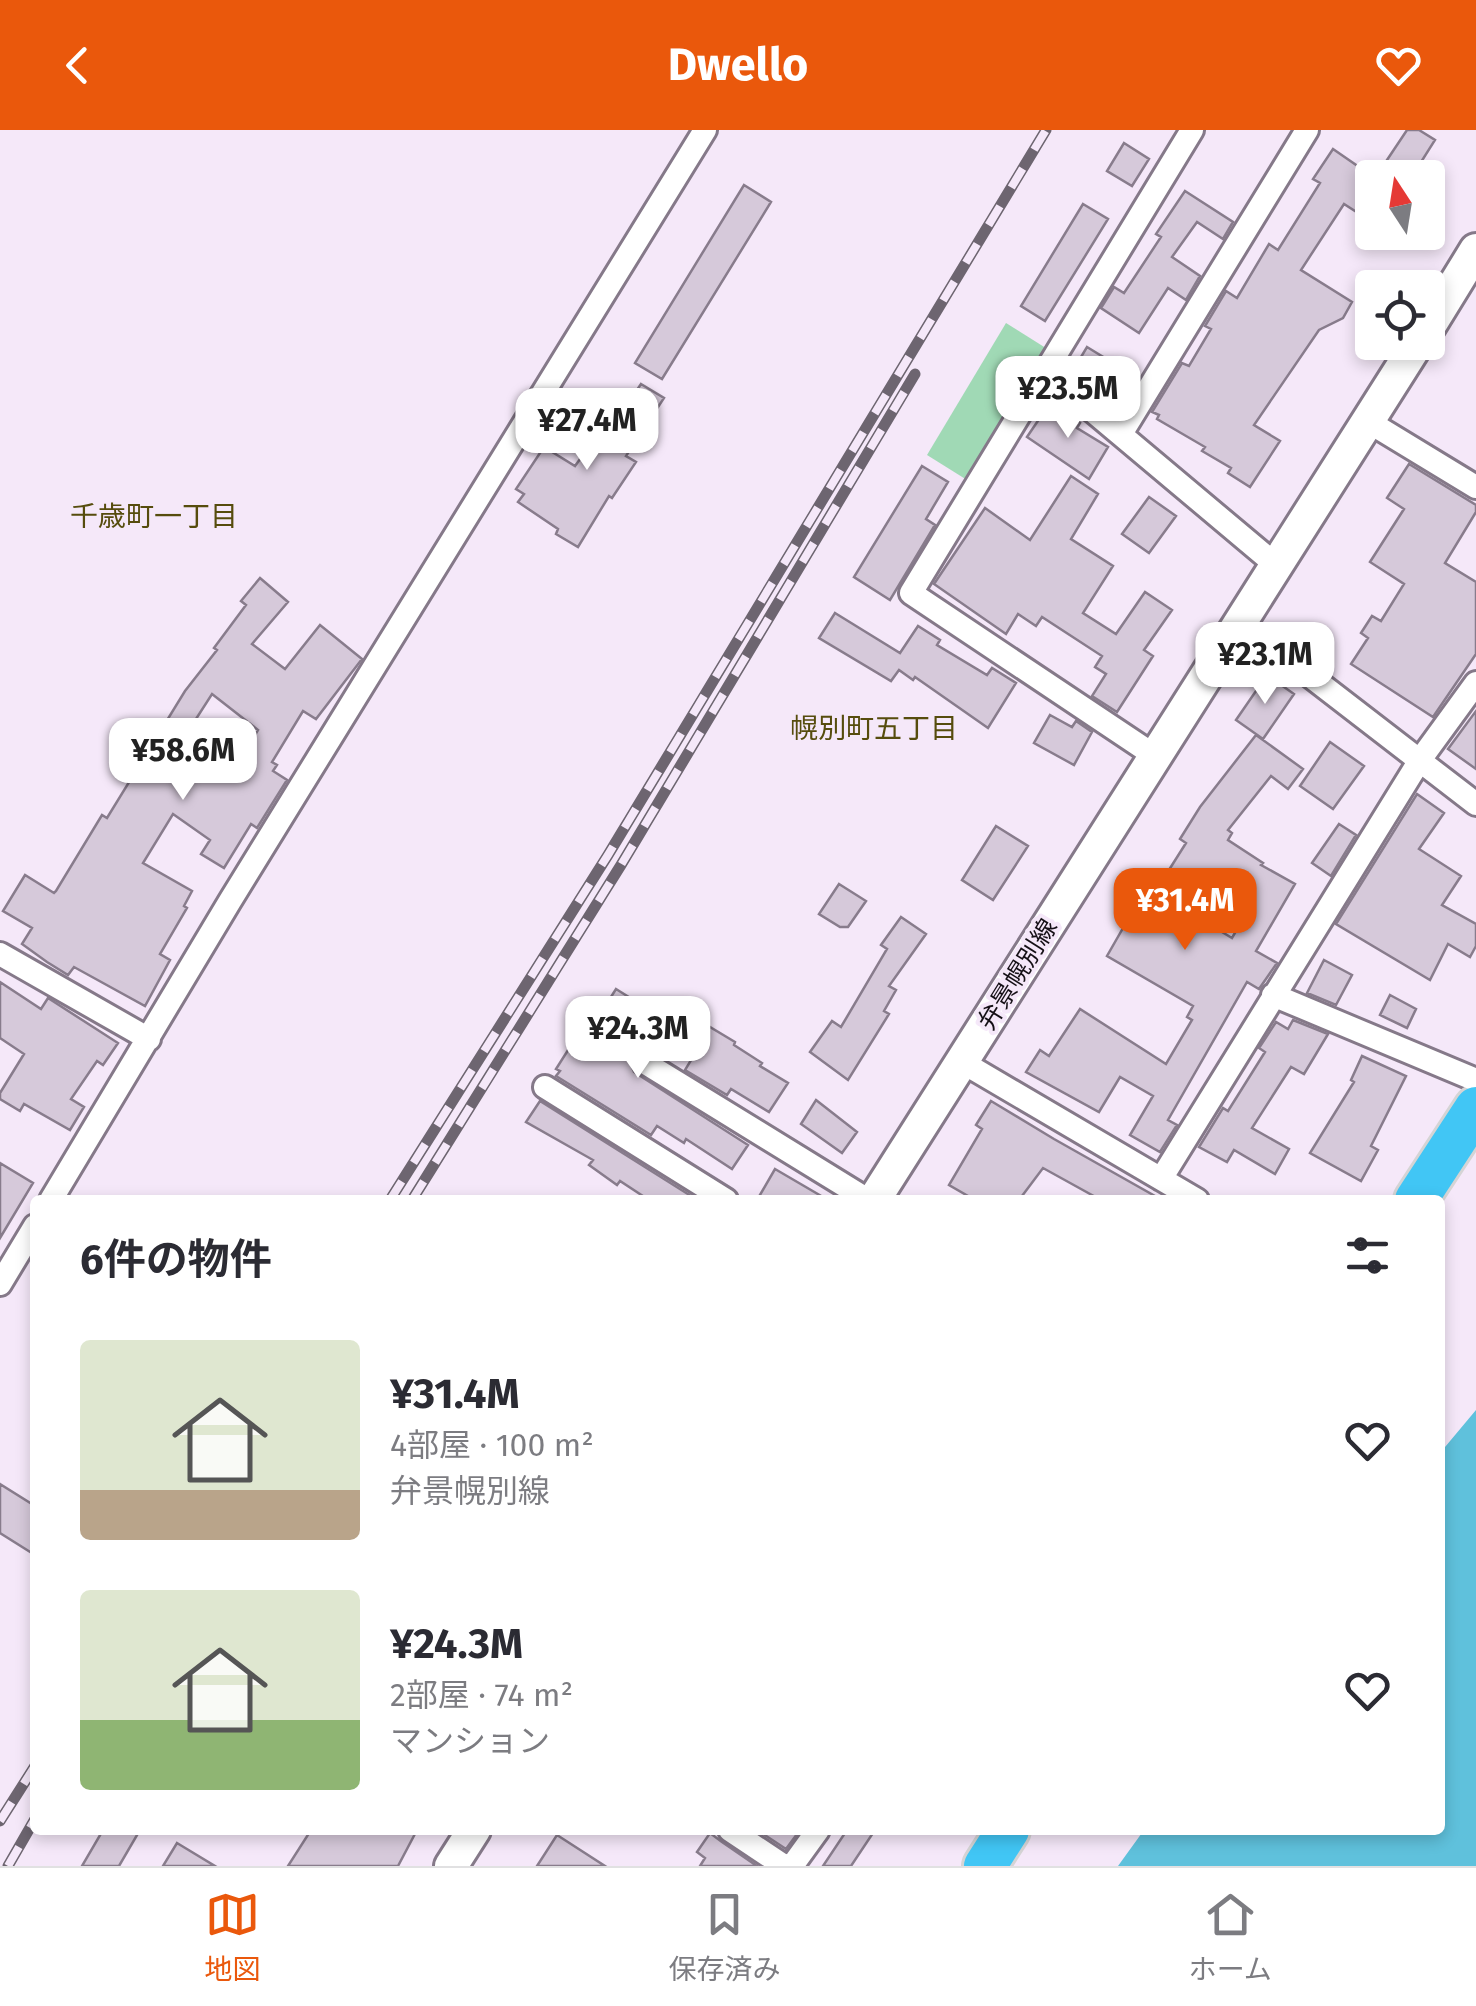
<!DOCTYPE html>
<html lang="ja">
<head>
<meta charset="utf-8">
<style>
  body { margin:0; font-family:"Fira Sans","Noto Sans JP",sans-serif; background:#f2f2f3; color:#2b2b33; height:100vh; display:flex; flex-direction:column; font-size:38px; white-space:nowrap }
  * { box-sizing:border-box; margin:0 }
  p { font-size:32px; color:#7c7c81 }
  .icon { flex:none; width:55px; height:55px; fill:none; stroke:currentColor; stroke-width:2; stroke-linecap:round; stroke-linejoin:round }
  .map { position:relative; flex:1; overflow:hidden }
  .drawer { position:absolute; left:30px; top:1065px; width:1415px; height:640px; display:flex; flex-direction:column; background:#fff; border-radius:10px; box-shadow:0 5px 15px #0003 }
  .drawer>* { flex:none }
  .needle { width:65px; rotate:348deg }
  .fabs { position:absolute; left:1355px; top:30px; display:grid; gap:20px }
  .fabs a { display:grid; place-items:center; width:90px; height:90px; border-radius:10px; background:#fff; box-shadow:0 5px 15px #0003; font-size:50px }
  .price { position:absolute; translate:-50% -85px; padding:0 22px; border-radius:20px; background:#fff; color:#222; font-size:32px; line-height:65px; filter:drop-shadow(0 2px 5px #0008) }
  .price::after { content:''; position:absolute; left:50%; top:60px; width:30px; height:22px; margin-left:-15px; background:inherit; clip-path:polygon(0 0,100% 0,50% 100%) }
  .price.on { background:#ea580c; color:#fff }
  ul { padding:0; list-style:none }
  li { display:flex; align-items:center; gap:30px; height:250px; padding:0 50px }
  li span { display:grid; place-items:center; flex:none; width:280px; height:200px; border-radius:10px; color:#555 }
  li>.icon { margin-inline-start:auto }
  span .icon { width:120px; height:120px; fill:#fffc; stroke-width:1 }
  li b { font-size:42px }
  h2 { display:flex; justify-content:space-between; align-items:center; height:120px; padding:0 50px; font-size:42px }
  header { display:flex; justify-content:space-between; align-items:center; height:130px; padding:0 50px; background:#ea580c; color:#fff; font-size:45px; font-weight:700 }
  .tabs { display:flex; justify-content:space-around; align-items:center; height:140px; border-top:2px solid #e1e1e2; background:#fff; font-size:28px; color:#7c7c81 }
  .tabs a { display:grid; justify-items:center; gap:5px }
  .tabs .on { color:#ea580c }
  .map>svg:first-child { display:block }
</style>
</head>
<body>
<header><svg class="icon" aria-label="back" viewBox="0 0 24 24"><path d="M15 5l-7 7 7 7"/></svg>Dwello<svg class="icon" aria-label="heart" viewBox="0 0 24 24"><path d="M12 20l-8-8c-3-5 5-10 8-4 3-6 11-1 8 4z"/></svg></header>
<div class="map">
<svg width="1476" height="1736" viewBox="0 0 1476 1736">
  <rect width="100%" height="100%" fill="#f5e8f9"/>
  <path fill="#a0d9b5" d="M1006,193l43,27 -82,130 -40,-25z"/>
  <path fill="#5fc1dc" d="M1476,1280v456h-358l26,-36h296v-377z"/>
  <path fill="#d6c9da" stroke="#887c8c" stroke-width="2.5" fill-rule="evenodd" d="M1407,0h12l16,10 -24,38h-11l-17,-12z
    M1124,13l25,16 -17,27 -25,-15z
    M1333,19l39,27v46l-28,-18 -43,66 51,32 -9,16 -24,12 -65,95 26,16 -30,46 -22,-14 3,-5 -29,-17 3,-4 -48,-28 2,-4 -7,-3 30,-49 7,3 22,-37 -6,-3 21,-35 11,7 32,-54 9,6 42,-67 -7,-4z
    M744,55l27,17 -109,177 -27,-16z
    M1185,61l48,31 -10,17 -26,-17 -25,35 28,19 -14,24 -18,-12 -29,45 -38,-25 13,-21 10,6 37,-56 -5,-3z
    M1083,74l25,15 -63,102 -24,-15z
    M1087,217l26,16 -15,25 -26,-16z
    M641,254l23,14 -38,58 10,6 -24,36 -3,-2 -31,51 -22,-13 2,-5 -40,-27 6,-8 -8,-5 28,-42 31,19 24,-33 6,4z
    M1050,273l30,20 -3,5 31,19 -19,32 -62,-42z
    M1409,334l67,41v7l-31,51 31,19v72l-43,63 -82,-53 17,-26 -7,-5 11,-17 9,5 23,-37 -34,-22 34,-53 -17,-11z
    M922,336l26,16 -22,37 9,6 -45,75 -36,-23z
    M1071,346l27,18 -27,45 42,27 -30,47 33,21 29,-42 27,18 -28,40 9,6 -36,56 -25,-16 14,-22 -11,-7 7,-11 -60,-39 -6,9 -18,-12 -12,20 -72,-50 51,-76 45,32z
    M1149,367l27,19 -27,37 -27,-19z
    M260,448l28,24 -36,42 33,25 35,-44 42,34 -46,60 -13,-8 -31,51 5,3 -4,6 14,9 -30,48 -6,-4 -27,44 -23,-14 9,-14 -37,-26 -30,49 49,28 -8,15 3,2 -27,46 10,6 -25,46 -71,-39 -6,8 -21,-13 -25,-18 10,-16 -29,-17 22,-36 29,18 2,-2 46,-76 5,3 78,-127 32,-41 -3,-2 32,-43 -5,-4zM212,564l46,36 -22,36 -49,-33z
    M835,483l65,40 18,-27 22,14 -3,5 50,30 5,-7 24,15 -28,45 -73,-51 -2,3 -14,-10 -8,11 -72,-43z
    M1267,545l27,19 -31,45 -27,-19z
    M1476,581v58l-28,-20z
    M1050,585l22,12 4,-6 16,11 -18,33 -40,-22z
    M1256,605l47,34 -15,20 -17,-13 -43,54 4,3 -4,7 35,23 -2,2 34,19 -39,67 21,12 -18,26 -12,-7 -79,138 9,5 -17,27 -30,-17 23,-39 -33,-19 -21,35 -73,-40 14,-22 9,6 31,-47 86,55 26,-44 -5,-3 6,-11 -86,-50 35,-61 8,5 36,-57 -6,-4 20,-32zM1211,740l43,30 -22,38 -46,-28z
    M1330,612l34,24 -31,43 -33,-23z
    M1417,664l27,19 -25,36 42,27 -19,29 34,19v22l-6,11 -22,-13 -18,36 -94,-56z
    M1339,694l17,11 -25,41 -19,-13z
    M996,696l32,20 -35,54 -31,-20z
    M839,754l27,17 -18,26h-8l-21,-13z
    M901,787l25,17 -37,52 7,4 -12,21 5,3 -41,66 -38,-28 22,-31 9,6 46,-78 -6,-4z
    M1324,830l28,15 -16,30 -29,-12z
    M0,852l41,27 7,-11 70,45 -15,22 -6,-4 -26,38 13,8 -14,23 -46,-26 -4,7 -20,-12v-6l24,-39 -24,-16z
    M616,859l43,27 -29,46 4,10 114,73 -16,24 -46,-30 -2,4 -27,-17 -6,9 -95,-59 4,-5 -4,-2 14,-22 7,4z
    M1390,865l26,14 -9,19 -27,-13z
    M680,879l55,33 -1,3 28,18 -2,3 28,17 -19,29 -38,-23 -4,6 -42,-25 8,-13 -31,-20z
    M1293,890l35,14 -24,40 -13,-7 -39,61 37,21 -14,25 -41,-24 -7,12 -28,-15 24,-39 5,3 37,-59 -6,-4 17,-26 12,7z
    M1362,926l44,20 -35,70 7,4 -17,31 -51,-28 44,-71 -3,-2z
    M816,970l41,32 -15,21 -41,-29z
    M540,971l151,95 6,4h-48l-29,-19 -3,4 -28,-20 4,-5 -67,-38z
    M991,971l63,38 108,61h-61l-58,-32 -24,32h-44l-26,-15 33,-56 -6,-4z
    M0,1033l33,20 -33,55z
    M775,1039l53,31h-71z
    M0,1354l35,22v49l-35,-22z
    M103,1700h37l-21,36h-37z
    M311,1700h106l-19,36h-110z
    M757,1700h43l-14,19z
    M847,1700h28l-24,36h-28z
    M710,1703l12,9 35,24h-57l5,-8 -8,-6z
    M557,1705l48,31h-68z
    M177,1713l38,23h-52z"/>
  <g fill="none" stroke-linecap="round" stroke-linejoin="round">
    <g stroke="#857989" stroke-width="28">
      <path id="street" d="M1045,241l231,194
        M1369,292l107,65
        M1121,304l186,-304
        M1240,492l236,182
        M1155,626l-244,-163 281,-463
        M0,824l149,85
        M1273,865l203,85
        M962,932l235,138
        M647,934l221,136
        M545,957l181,113
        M1161,1049l259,-419 56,-77
        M51,1070l179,-299 475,-771
        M0,1154l35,-58
        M730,1700l54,36
        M792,1736l26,-36"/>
    </g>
    <g stroke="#857989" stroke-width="38">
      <path id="secondary" d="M1428,198l48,-78
        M874,1070l544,-858
        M451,1736l23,-36"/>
    </g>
    <g stroke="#d5d4d5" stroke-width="48">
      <path id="highway" d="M1416,1070l60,-92
        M985,1736l23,-36"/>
    </g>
    <use href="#street" stroke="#fff" stroke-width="22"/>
    <use href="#secondary" stroke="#fff" stroke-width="32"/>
    <use href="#highway" stroke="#41c6f5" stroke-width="42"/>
    <g stroke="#6d6570" stroke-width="11">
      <path id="rail" d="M390,1070l218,-345 438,-725
        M412,1070l209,-335 294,-491
        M0,1691l35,-55
        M8,1736l27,-47"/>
    </g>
    <use href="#rail" stroke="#f5e8f9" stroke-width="8" stroke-dasharray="22" stroke-linecap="butt"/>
  </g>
  <g text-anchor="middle" stroke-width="8" stroke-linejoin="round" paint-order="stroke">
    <g font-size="25" fill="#151016" stroke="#f5e8f9">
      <text transform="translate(1017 844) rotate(-58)" y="9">弁景幌別線</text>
    </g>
    <g font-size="28" fill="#564c0d" stroke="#f5e8f9">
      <text x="154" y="396">千歳町一丁目</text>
      <text x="874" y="608">幌別町五丁目</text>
    </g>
  </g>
</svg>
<div class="fabs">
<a><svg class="needle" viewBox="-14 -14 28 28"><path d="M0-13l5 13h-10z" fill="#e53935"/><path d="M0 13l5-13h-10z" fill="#7c7c81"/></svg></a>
<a><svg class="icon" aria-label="locate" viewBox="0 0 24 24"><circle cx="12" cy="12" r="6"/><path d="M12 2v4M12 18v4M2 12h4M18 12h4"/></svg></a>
</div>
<b class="price" style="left:1068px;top:311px">¥23.5M</b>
<b class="price" style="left:587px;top:343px">¥27.4M</b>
<b class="price" style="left:1265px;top:577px">¥23.1M</b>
<b class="price" style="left:183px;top:673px">¥58.6M</b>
<b class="price on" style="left:1185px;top:823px">¥31.4M</b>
<b class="price" style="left:638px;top:951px">¥24.3M</b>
<section class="drawer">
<h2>6件の物件<svg class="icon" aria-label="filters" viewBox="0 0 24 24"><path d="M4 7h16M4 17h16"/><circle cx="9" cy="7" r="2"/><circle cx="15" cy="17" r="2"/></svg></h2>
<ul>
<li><span style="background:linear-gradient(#dfe7d0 75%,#b9a48a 0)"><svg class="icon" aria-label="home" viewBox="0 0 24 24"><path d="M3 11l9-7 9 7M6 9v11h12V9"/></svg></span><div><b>¥31.4M</b><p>4部屋 · 100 m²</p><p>弁景幌別線</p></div><svg class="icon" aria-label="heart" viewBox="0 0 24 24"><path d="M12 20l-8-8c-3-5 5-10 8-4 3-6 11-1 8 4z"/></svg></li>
<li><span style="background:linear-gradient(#dfe7d0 65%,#8fb573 0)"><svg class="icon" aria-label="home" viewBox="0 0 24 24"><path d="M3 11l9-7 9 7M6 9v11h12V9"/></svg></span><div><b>¥24.3M</b><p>2部屋 · 74 m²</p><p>マンション</p></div><svg class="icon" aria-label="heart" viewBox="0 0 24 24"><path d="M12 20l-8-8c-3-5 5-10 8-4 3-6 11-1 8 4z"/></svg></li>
</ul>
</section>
</div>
<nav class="tabs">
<a class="on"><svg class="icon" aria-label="map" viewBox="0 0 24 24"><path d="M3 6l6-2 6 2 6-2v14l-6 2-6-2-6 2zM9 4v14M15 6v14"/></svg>地図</a>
<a><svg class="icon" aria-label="saved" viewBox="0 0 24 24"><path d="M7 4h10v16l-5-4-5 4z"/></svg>保存済み</a>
<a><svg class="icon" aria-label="home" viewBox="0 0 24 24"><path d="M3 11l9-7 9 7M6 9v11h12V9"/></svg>ホーム</a>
</nav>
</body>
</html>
